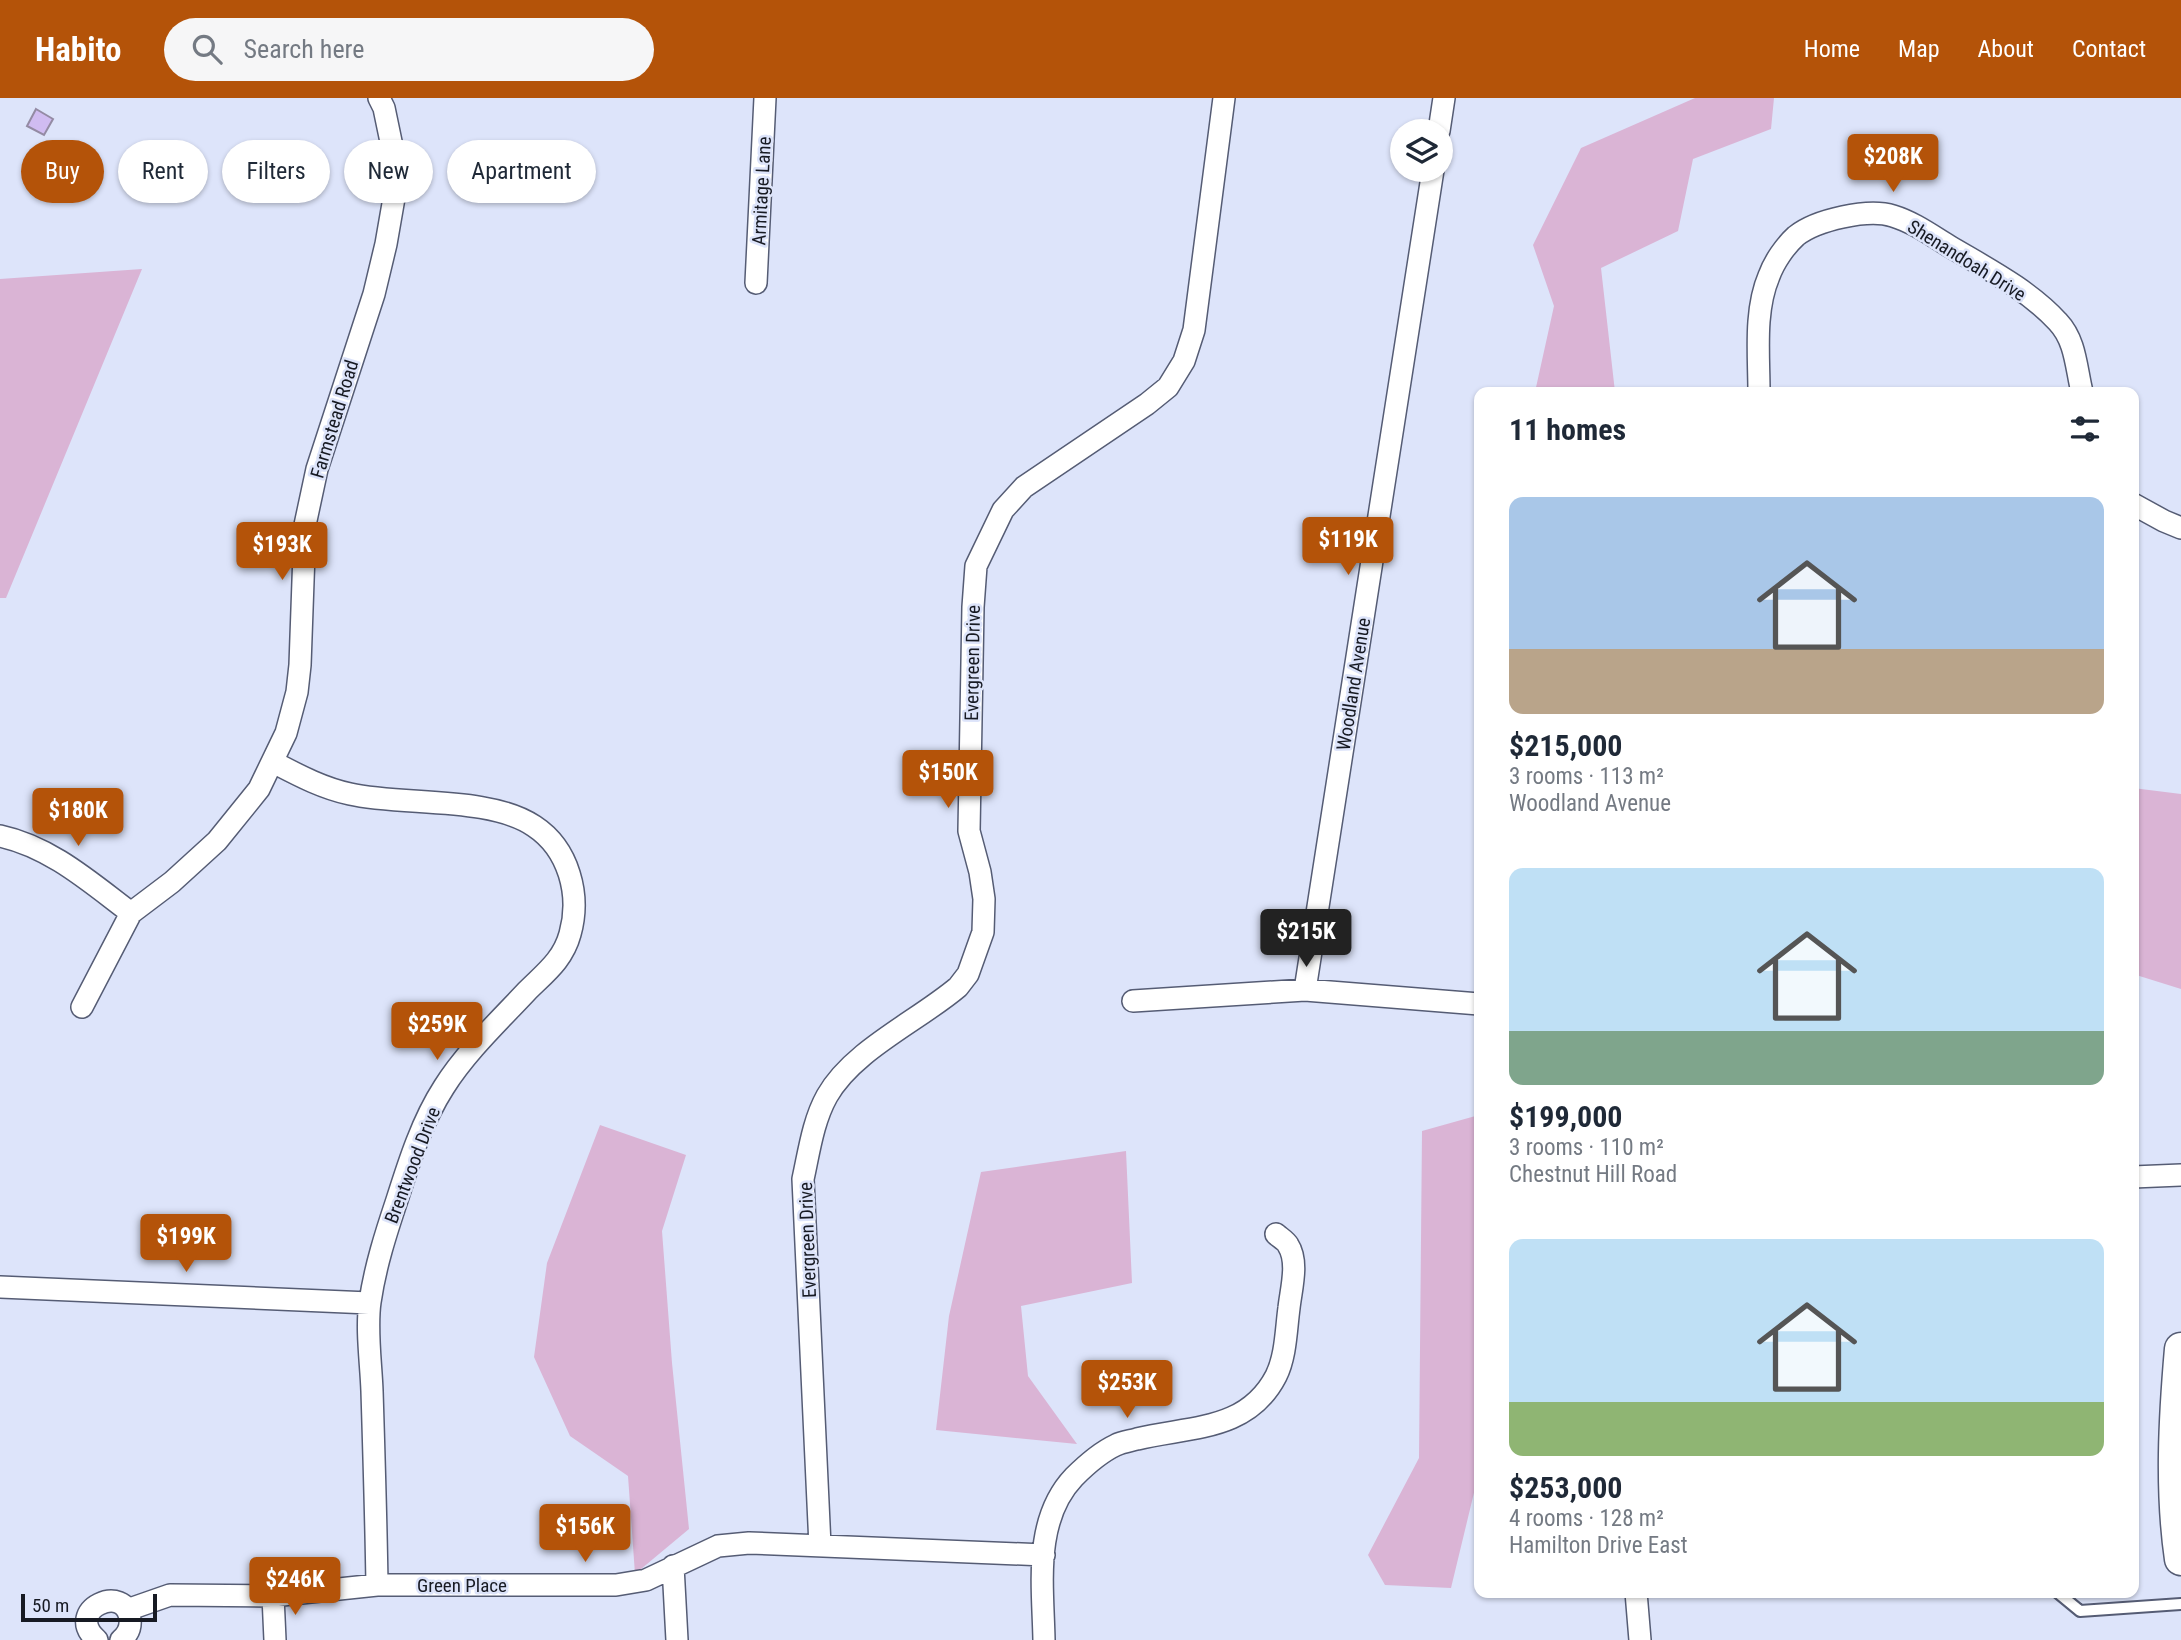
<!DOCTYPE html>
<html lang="en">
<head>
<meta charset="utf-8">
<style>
  body { margin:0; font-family:"Roboto Condensed",sans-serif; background:#f6f6f7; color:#1f2937; height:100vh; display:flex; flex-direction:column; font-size:26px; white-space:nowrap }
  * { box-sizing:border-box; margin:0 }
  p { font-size:23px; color:#747a83 }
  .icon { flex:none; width:38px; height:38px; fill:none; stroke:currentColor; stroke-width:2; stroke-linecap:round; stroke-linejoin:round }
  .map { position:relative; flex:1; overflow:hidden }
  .side { position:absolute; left:1474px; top:289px; width:665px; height:1211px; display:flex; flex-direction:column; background:#fff; border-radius:14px; box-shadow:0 2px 5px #0004 }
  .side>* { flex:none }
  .top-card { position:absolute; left:21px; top:42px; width:665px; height:63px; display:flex; gap:14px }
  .tools { position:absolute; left:1390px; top:21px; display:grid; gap:14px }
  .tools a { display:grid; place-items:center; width:63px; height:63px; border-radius:50%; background:#fff; box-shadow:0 2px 5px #0004; font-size:35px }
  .scale { position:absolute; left:21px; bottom:18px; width:136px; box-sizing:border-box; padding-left:7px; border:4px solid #171a23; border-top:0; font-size:19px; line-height:24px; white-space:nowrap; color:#171a23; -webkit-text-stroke:5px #dde4fa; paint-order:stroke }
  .price { position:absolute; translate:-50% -60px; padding:0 16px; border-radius:7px; background:#b45309; color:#fff; font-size:23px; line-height:46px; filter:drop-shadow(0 2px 4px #0008) }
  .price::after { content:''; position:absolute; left:50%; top:42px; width:21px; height:16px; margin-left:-10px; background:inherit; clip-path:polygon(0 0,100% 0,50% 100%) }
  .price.on { background:#222; color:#fff }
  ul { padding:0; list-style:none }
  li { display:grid; align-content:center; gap:14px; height:371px; padding:0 35px }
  li span { display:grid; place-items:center; height:217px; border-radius:14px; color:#555 }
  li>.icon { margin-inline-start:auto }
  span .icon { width:126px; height:126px; fill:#fffc; stroke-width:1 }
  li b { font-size:30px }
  h2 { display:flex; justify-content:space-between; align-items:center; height:84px; padding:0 35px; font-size:30px }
  .tag { padding:0 24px; border-radius:32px; background:#fff; box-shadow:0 2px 5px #0004; font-size:24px; line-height:63px }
  .tag.on { background:#b45309; color:#fff }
  header { display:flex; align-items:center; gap:42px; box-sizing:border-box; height:98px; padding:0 35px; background:#b45309; color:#fff }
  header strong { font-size:33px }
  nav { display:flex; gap:38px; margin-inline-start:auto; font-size:24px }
  .search { width:490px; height:63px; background:#f6f6f7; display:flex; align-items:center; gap:18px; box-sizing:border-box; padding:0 24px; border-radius:38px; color:#747a83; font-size:26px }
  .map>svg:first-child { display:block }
</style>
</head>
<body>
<header>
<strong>Habito</strong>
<div class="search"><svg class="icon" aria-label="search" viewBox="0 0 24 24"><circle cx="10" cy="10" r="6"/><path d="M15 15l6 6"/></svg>Search here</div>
<nav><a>Home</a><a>Map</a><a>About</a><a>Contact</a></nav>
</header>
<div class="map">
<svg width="2181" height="1542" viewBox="0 0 2181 1542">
  <rect width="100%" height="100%" fill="#dde4fa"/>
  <path fill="#dab4d5" d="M1695,0h79l-3,31 -78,30 -15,72 -77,37 14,124h-80l19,-86 -21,-61 48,-97z
    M142,171l-136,329h-6v-319z
    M2133,690l48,6v195l-48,-15z
    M1479,1017v357l-28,116 -66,-3 -17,-30 51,-97 3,-327z
    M600,1027l86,30 -24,76 10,132 17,166 -54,45 -7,-98 -58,-40 -36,-79 13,-94z
    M1126,1053l6,132 -111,23 7,70 49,68 -141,-14 13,-114 32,-144z"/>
  <path fill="#d0bcf1" stroke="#948ba4" stroke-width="2" d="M36,11l17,10 -9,16 -17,-9z"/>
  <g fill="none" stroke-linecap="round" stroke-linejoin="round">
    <g stroke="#555c74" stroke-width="14">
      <path id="lane" d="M2057,1494l23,19 101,-7"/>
    </g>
    <g stroke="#555c74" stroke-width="24">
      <path id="street" d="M1439,33l5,-33
        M756,185l9,-185
        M1759,294c0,-37 -5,-81 10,-116 5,-14 16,-30 27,-40 20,-16 72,-28 97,-20 20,6 38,19 56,30 37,22 80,44 109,76 18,19 18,46 24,70
        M2133,406l31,17 17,7
        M273,664c25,13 49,26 77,32 52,12 140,2 184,32 35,23 47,69 36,108 -7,26 -25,39 -43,57 -28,30 -61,61 -83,96 -22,34 -35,75 -47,113 -11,33 -22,67 -27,102 -4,27 1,61 2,89 2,64 4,129 5,194
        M0,738c51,11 91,47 131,77
        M1305,892l128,-820
        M1133,903l172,-11 174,14
        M82,909l49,-94 41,-31 45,-41 42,-52 27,-56 11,-41 3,-27 5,-140 12,-56 57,-175 12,-50 8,-46v-42l-10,-48 -5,-10
        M2133,1079l48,-2
        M0,1189l369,16
        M820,1448l-17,-367c6,-27 10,-58 24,-83 26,-46 91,-75 131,-109l10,-13 15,-42 1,-33 -4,-27 -11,-41 4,-224 3,-41 27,-56 21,-23 123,-83 21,-17 16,-26 10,-31 30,-232
        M673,1468l4,74
        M1636,1494l4,48
        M273,1498l2,44
        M127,1512l43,-15 103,1 104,-11h239l30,-5 72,-34 31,-3 295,12
        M97,1542c-35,-30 30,-59 33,-20 1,9 -3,15 -9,20
        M1044,1542c-1,-54 -11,-120 30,-163 12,-12 27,-25 42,-32 6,-3 14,-4 21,-6 52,-13 110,-7 139,-63 10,-20 10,-46 13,-68 2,-19 10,-46 -1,-63 -2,-4 -9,-8 -12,-11"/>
    </g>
    <g stroke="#555c74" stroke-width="35">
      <path id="secondary" d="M2181,1251c-6,69 -10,141 0,210"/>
    </g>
    <use href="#lane" stroke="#fff" stroke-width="10"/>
    <use href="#street" stroke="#fff" stroke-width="21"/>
    <use href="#secondary" stroke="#fff" stroke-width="32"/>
  </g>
  <g text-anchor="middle" stroke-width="5" stroke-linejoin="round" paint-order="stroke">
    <g font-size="19" fill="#171a23" stroke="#dde4fa">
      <text transform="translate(761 93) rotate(-87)" y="7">Armitage Lane</text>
      <text transform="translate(1967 162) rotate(32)" y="7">Shenandoah Drive</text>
      <text transform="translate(334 321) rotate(-73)" y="7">Farmstead Road</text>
      <text transform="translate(972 565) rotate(-89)" y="7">Evergreen Drive</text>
      <text transform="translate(1353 586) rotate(-81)" y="7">Woodland Avenue</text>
      <text transform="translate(412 1067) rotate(-69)" y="7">Brentwood Drive</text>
      <text transform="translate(807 1142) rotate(-92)" y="7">Evergreen Drive</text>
      <text x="462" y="1494">Green Place</text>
    </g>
  </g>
</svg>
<div class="tools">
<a><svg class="icon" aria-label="layers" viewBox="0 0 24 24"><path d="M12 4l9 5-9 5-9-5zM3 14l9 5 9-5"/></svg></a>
</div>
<div class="scale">50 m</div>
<b class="price" style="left:1893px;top:96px">$208K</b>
<b class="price" style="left:1348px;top:479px">$119K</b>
<b class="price" style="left:282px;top:484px">$193K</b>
<b class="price" style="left:948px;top:712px">$150K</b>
<b class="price" style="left:78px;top:750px">$180K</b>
<b class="price on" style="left:1306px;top:871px">$215K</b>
<b class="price" style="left:437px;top:964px">$259K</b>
<b class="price" style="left:186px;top:1176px">$199K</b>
<b class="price" style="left:1127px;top:1322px">$253K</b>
<b class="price" style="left:585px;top:1466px">$156K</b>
<b class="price" style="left:295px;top:1519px">$246K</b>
<div class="top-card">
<a class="tag on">Buy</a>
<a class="tag">Rent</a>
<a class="tag">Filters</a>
<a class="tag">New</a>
<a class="tag">Apartment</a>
</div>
<section class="side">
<h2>11 homes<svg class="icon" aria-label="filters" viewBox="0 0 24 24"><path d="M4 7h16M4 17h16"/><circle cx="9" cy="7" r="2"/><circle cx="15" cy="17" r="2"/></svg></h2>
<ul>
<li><span style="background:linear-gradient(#a9c7e8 70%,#b9a48a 0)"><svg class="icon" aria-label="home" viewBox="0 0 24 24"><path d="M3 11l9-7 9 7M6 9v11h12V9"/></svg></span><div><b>$215,000</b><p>3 rooms · 113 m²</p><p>Woodland Avenue</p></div></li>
<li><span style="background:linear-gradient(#bfe0f5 75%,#7fa58c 0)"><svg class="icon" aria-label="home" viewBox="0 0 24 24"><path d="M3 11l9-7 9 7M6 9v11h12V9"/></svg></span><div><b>$199,000</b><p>3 rooms · 110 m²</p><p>Chestnut Hill Road</p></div></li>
<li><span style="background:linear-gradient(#bfe0f5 75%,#8fb573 0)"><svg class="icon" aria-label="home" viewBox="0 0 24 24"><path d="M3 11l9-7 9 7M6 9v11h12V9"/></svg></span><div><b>$253,000</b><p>4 rooms · 128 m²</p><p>Hamilton Drive East</p></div></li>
</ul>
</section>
</div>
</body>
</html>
